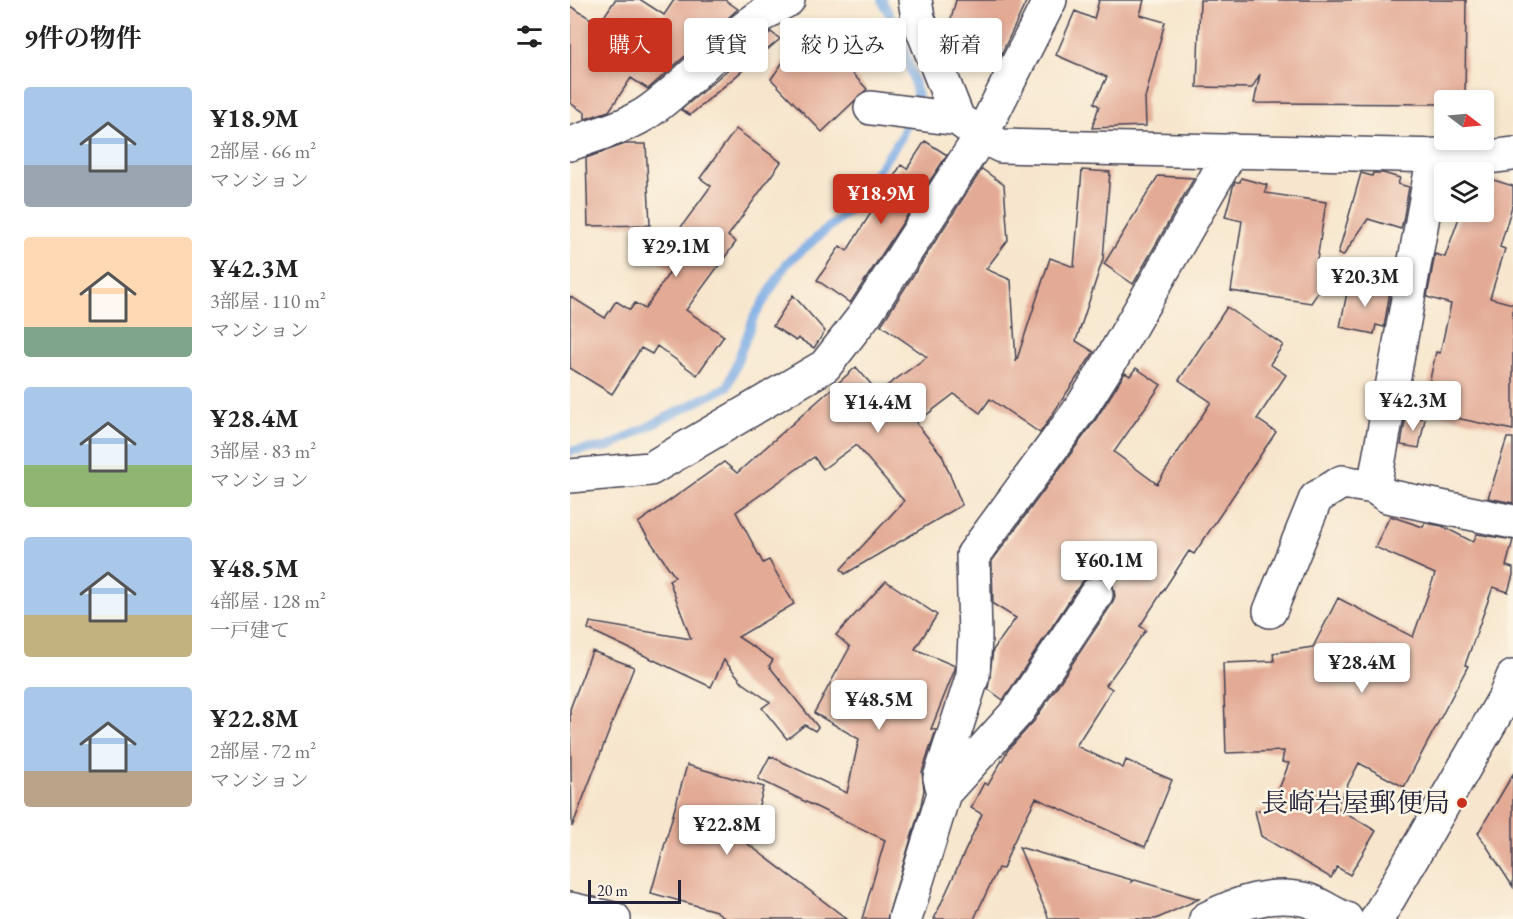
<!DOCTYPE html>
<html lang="ja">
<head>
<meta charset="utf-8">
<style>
  body { margin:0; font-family:"EB Garamond","Noto Serif JP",serif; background:#f2f2f2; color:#222; height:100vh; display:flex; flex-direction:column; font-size:22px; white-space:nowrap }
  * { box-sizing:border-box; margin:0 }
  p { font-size:20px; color:#767676 }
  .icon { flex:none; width:33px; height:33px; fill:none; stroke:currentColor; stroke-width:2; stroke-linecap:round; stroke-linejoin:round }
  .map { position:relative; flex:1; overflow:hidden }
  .side { display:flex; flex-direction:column; background:#fff; width:570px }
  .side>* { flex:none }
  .guide { position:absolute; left:18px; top:18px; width:570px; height:54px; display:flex; gap:12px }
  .needle { width:39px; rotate:106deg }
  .buttons { position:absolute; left:864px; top:90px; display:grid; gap:12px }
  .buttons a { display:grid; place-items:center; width:60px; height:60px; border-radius:6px; background:#fff; box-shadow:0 3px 9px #0003; font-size:30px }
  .scale { position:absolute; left:18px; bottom:15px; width:93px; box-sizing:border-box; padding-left:6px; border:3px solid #22223b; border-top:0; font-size:16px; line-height:21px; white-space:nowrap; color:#22223b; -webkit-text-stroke:4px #fcf5e5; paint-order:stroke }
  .price { position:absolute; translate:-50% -51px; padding:0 14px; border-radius:6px; background:#fff; color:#222; font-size:20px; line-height:39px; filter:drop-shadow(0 2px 3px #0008) }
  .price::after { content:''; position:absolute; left:50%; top:36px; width:18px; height:14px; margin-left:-9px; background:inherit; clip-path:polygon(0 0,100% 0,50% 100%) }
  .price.current { background:#c8321e; color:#fff }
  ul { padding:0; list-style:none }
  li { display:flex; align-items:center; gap:18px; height:150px; padding:0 24px }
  li span { display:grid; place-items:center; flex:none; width:168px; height:120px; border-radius:6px; color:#555 }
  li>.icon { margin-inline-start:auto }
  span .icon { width:72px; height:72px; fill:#fffc; stroke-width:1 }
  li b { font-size:26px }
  h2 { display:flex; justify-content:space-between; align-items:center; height:72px; padding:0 24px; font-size:26px }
  .chip { padding:0 21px; border-radius:6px; background:#fff; box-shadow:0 3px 9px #0003; font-size:21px; line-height:54px }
  .chip.current { background:#c8321e; color:#fff }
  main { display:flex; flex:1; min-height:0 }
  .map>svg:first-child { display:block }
</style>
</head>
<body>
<main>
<section class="side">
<h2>9件の物件<svg class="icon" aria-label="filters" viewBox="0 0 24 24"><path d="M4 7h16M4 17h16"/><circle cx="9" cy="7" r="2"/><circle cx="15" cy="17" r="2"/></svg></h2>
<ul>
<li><span style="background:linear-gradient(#a9c7e8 65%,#9aa5b1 0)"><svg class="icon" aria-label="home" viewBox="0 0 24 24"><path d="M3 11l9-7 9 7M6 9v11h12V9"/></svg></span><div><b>¥18.9M</b><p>2部屋 · 66 m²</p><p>マンション</p></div></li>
<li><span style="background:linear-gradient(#ffd9b3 75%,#7fa58c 0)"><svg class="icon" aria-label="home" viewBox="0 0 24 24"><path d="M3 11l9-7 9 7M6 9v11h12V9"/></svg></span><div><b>¥42.3M</b><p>3部屋 · 110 m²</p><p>マンション</p></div></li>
<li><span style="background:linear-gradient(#a9c7e8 65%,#8fb573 0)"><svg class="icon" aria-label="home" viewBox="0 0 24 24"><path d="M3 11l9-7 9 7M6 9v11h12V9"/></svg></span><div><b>¥28.4M</b><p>3部屋 · 83 m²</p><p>マンション</p></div></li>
<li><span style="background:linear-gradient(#a9c7e8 65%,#c2b280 0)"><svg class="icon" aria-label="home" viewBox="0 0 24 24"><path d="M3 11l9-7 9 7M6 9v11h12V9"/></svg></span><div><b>¥48.5M</b><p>4部屋 · 128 m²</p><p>一戸建て</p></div></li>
<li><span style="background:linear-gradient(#a9c7e8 70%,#b9a48a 0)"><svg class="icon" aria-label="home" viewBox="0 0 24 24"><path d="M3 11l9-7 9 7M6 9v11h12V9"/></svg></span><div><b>¥22.8M</b><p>2部屋 · 72 m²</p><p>マンション</p></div></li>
</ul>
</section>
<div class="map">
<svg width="943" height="919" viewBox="0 0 943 919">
  <rect width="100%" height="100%" fill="#fcf5e5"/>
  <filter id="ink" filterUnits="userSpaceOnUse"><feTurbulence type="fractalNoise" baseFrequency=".0167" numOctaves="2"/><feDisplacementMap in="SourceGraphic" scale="12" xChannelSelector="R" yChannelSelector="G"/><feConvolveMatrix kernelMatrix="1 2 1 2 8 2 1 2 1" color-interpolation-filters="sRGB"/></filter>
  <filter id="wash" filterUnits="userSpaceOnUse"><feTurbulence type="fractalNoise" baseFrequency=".008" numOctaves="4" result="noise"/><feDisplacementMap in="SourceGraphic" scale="24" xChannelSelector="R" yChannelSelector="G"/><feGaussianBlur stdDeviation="1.35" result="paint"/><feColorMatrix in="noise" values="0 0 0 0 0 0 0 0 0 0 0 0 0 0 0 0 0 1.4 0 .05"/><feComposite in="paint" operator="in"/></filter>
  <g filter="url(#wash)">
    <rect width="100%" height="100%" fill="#f7e6cd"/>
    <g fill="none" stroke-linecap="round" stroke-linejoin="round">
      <path stroke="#7aabe5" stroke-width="9" d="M0,451l38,-4 120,-61 26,-69 33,-54 60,-51 54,-74 16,-44 -15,-54 -20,-40"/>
    </g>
    <g id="blocks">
      <path fill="#e3ab96" d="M45,0h26l23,15 10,-15h51l13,9 -90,80 -17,-11 -22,33 -24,8v-6l-15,-10v-97l29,18z
        M386,0h71l-28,59 -53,-21z
        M529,0h45l-4,15 25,7 -20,76 1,28 -54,2 7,-22 -5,-3 13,-26 -51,-22 19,-44 19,8z
        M630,0h266l-1,100h-21v4l-190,-1 6,-29 -8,14 -55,-1z
        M238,27l59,62 -45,43 -51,-53z
        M201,32l9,7 -90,76 -9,-5z
        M166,129l45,33 -53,74 8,6 -50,68 38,26 -27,39 -40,-29 -5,8 -11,-6 -29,46 -42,-26v-72l35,22 11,-17 14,9 5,-7 10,6 26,-39 -14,-10 54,-74 -11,-8z
        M355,141l22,14 -97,148 -33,-23 23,-34 7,5 54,-86 6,4z
        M55,144h21l4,81 -62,1 -2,-68z
        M412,169l22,16 4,55 -22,29 25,11 5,82 34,-104 24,9 8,-97 28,2 -7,87 -27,82 18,11 -54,81 -50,-34 -10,14 -26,-19 -38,29 26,32 20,50 -117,69 -4,-5 63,-68 -48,-56 -33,24 -9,-12 -78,55 27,51 6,-3 25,44 -56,33 35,23 -4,6 49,61 -3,4 -10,-6 -18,14 -25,-31 8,-6 -27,-19 -19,-23 -13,27 -123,-58 2,-7 101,17 -22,-59 6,-3 -37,-54 86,-61 13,11 119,-106 22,25 49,-35 -46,-32z
        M791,173l11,3 1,-3h10l17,5 -2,6 11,3 -6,34 -2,8 -33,-10 -25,37 -5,-2z
        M588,176l36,2 -61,106 -29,-20z
        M914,177l29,9v17l-13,44 5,2 -15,49 23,6v126l-90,-19 13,-59 4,1 11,-49 -24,-7 8,-43 10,3 16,-45h23z
        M671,178l26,7 -2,8 61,9 -10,65 16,5 -21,31 -80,-12 11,-70 -17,-4 8,-30 2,-5h5z
        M779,283l41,8 -6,36 -8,-2 -2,9 -34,-7z
        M223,295l32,36 -11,17 -16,-10 -2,3 -23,-15z
        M657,307l56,38 -13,19 16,11 -29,44 19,13 -82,122 -5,-3 -49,75 6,4 -40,55 6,4 -36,57 47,22 3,-8 46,20 -27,67 -109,-49 -24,47 -9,24 -5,-1 -24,51h-40l48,-105 -11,-6 13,-25 4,2 20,-35 26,-29 78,-117 3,-8 -2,-10 -7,-8 -9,-3 -10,3 -6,5 -78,117 -15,-11 5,-39 23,-32 -23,-14 -1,-43 104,-142 29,-46 5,3 6,-8 25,17 -47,67 43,32 54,-82 -32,-22z
        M836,415l19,4 -6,29 -18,-3z
        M937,438h6v65l-25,-5z
        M820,516l33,11 2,-4 17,3 31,16 4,-8 36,6 -7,26 7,2v7l-5,17 -15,-5 -28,78 3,1 -64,121 -45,-24 -23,44 40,24 -26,44 -13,-8 -6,11 -70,-42 -6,-25 17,-4 17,-44 -7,-1 2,-11 -58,2 -3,-90 51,-2 -1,-8 40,-6 25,-49 75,39 22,-63 -60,-27z
        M316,581l51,34 -22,34 40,17v3l-24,60 5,1 -14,42 2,18 -3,15 -34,114h-25l23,-79 -127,-61 12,-23 77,37 12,-54 -45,-26 36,-66 -14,-12z
        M22,651l42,16 -62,160 -2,-118z
        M117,765l77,22 -16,57 99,75h-121l-10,-8 -65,-18z
        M943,774v113l-35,-54z
        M449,847l113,33 -1,2 4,-2 64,19 -43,20h-107z"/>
    </g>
  </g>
  <g filter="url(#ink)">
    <use href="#blocks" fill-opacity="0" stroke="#423f51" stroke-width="1.5"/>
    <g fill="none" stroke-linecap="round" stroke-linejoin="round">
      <g stroke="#423f51" stroke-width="36">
        <path id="minor" d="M345,0l3,18 40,101 23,17 20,10 488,11 24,-3
          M301,108l87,11
          M0,144c26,-10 58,-17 81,-34 46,-33 86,-86 137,-110
          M864,155l-60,332 13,9 126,26
          M0,476l80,-7 175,-103 41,-53 115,-177 69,-136
          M700,611l46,-113 26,-16 32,5
          M374,793l74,-82 78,-117
          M0,909l44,10
          M335,919l39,-126 -4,-15 33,-103 2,-38 -2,-82 108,-147 32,-51 119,-207
          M636,919c31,-16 66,-28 101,-19 13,4 26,14 39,19
          M807,919l127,-220 9,-22"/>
      </g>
      <use href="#minor" stroke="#fff" stroke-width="33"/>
    </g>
  </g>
  <circle fill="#c8321e" stroke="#fcf5e5" stroke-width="2" cx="892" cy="803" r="6"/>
  <g text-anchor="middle" stroke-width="5" stroke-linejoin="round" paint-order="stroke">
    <g font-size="27" fill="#22223b" stroke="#fcf5e5" text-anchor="end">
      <text x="880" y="812">長崎岩屋郵便局</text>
    </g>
  </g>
</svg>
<div class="buttons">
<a><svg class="needle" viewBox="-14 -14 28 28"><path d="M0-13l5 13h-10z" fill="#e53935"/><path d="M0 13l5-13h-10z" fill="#767676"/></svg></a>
<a><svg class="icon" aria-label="layers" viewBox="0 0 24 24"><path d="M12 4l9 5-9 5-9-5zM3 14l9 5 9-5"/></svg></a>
</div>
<div class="scale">20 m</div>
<b class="price current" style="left:311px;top:225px">¥18.9M</b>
<b class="price" style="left:106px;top:278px">¥29.1M</b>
<b class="price" style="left:795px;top:308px">¥20.3M</b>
<b class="price" style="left:843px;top:432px">¥42.3M</b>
<b class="price" style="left:308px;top:434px">¥14.4M</b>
<b class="price" style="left:539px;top:592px">¥60.1M</b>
<b class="price" style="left:792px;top:694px">¥28.4M</b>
<b class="price" style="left:309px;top:731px">¥48.5M</b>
<b class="price" style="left:157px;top:856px">¥22.8M</b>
<div class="guide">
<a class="chip current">購入</a>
<a class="chip">賃貸</a>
<a class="chip">絞り込み</a>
<a class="chip">新着</a>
</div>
</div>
</main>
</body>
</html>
